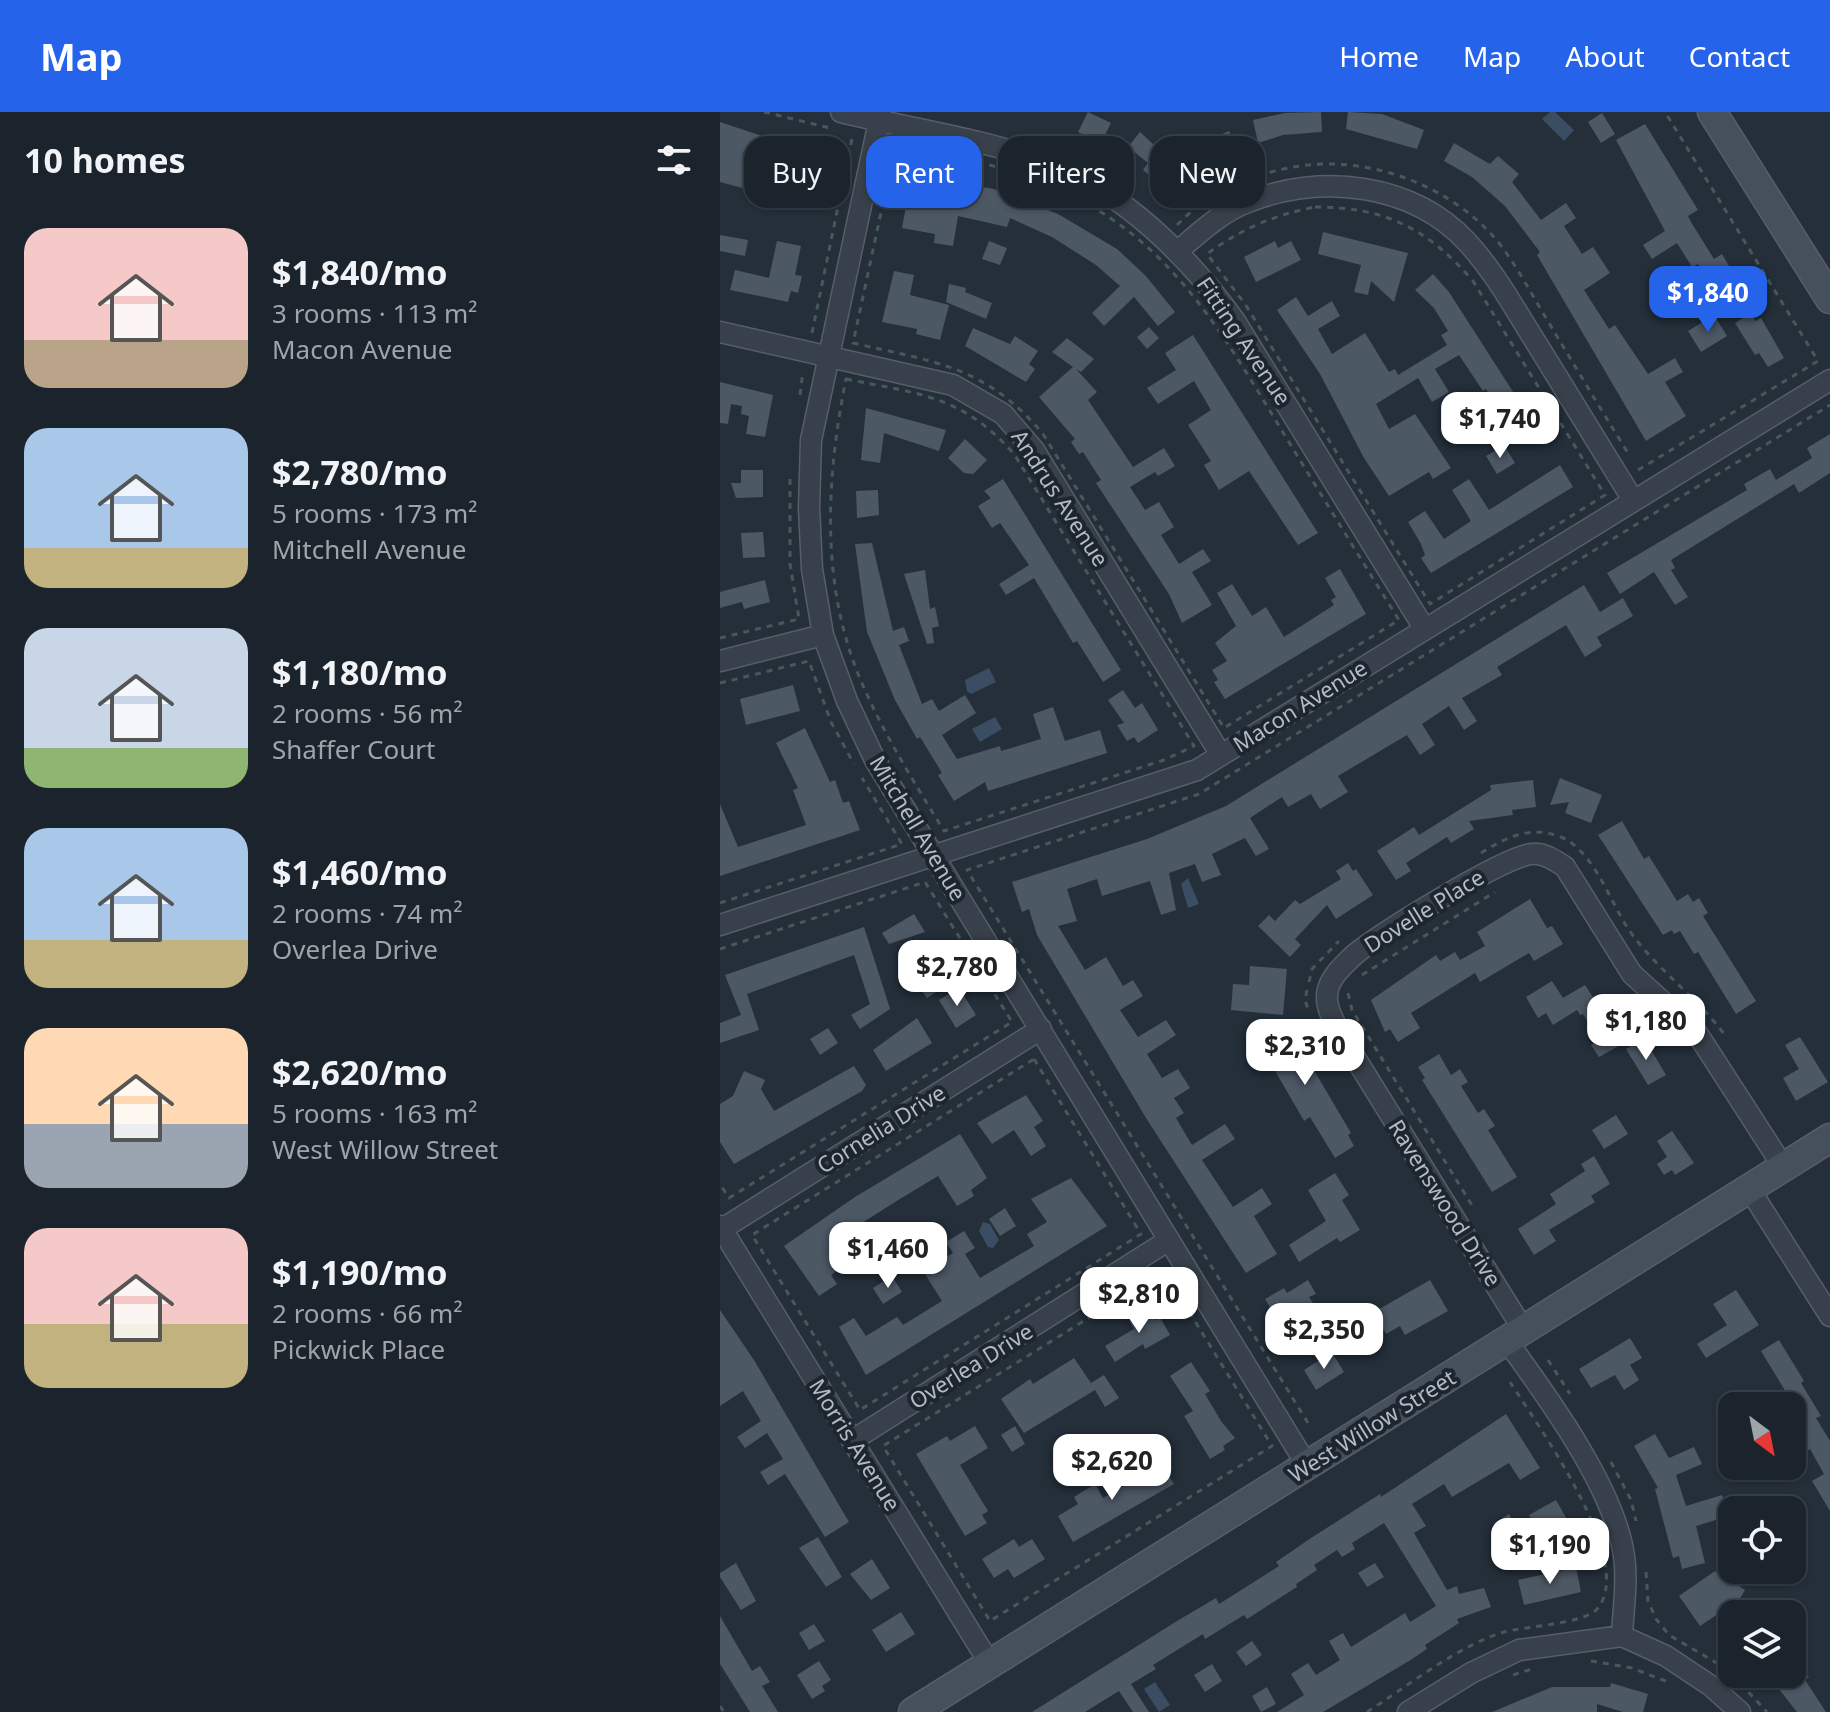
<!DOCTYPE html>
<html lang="en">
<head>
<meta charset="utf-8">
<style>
  body { margin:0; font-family:"Noto Sans",sans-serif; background:#242b34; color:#f1f3f6; height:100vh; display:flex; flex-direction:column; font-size:30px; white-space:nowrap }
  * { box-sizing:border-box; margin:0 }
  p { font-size:26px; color:#a0a4a9 }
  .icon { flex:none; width:44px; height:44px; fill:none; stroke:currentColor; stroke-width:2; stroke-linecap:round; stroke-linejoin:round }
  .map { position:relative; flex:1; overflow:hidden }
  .side { display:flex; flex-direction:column; background:#1b232c; width:720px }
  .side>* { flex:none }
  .top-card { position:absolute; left:24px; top:24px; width:760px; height:72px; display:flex; gap:16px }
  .needle { width:52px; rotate:148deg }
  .fabs { position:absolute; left:998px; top:1280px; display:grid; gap:16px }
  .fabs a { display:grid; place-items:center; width:88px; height:88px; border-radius:16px; background:#1b232c; box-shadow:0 2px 6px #0004,0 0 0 2px #394048; font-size:40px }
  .price { position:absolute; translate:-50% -68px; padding:0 18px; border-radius:16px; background:#fff; color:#222; font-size:26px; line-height:52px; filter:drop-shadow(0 2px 4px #0008) }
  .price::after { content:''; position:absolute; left:50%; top:48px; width:24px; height:18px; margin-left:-12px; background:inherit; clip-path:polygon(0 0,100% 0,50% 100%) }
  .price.current { background:#2563eb; color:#fff }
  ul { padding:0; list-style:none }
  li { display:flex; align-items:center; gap:24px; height:200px; padding:0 24px }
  li span { display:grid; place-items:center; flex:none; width:224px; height:160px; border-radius:24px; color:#555 }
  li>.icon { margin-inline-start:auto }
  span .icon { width:96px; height:96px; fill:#fffc; stroke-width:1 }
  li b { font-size:34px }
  h2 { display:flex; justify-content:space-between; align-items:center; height:96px; padding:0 24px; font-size:34px }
  .chip { padding:0 28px; border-radius:24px; background:#1b232c; box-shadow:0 2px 6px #0004,0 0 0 2px #394048; font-size:28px; line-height:72px }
  .chip.current { background:#2563eb; color:#fff }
  header { display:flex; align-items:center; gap:48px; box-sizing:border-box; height:112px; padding:0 40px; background:#2563eb; color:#fff }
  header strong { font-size:38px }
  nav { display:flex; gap:44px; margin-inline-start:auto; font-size:28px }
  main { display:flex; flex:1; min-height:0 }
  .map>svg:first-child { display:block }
</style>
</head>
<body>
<header>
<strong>Map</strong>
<nav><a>Home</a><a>Map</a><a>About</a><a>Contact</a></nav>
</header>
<main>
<section class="side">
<h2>10 homes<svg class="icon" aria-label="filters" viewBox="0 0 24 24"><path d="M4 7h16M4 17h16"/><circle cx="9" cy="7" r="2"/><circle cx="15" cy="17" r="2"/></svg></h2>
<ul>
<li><span style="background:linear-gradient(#f6c9c9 70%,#b9a48a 0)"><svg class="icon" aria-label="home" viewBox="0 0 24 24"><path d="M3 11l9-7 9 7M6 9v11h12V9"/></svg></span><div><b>$1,840/mo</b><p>3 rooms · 113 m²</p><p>Macon Avenue</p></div></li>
<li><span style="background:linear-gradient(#a9c7e8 75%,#c2b280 0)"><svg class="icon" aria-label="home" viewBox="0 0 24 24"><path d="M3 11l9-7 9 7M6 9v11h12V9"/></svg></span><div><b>$2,780/mo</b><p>5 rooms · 173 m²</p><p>Mitchell Avenue</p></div></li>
<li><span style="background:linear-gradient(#c9d6e8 75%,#8fb573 0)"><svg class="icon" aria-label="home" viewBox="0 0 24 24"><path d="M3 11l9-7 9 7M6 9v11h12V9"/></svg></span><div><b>$1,180/mo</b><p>2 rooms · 56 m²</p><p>Shaffer Court</p></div></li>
<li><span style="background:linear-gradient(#a9c7e8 70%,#c2b280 0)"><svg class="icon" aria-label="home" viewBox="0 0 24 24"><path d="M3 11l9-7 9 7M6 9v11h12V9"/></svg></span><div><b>$1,460/mo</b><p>2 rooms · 74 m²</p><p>Overlea Drive</p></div></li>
<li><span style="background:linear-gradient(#ffd9b3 60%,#9aa5b1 0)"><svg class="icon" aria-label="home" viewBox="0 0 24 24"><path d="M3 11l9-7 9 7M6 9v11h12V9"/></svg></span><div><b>$2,620/mo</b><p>5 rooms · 163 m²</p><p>West Willow Street</p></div></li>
<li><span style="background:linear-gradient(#f6c9c9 60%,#c2b280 0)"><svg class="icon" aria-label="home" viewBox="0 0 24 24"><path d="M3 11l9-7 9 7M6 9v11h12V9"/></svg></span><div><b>$1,190/mo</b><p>2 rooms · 66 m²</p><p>Pickwick Place</p></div></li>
</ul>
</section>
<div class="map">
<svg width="1110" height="1600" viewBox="0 0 1110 1600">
  <rect width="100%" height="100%" fill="#242f3a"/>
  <path fill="#3a4d62" d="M830,0h5l19,18 -10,11 -22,-22z
    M269,556l7,14 -25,12 -4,-3 -2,-11z
    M275,605l7,12 -22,13 -8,-13z
    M468,766l11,26 -11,4 -7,-24z
    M263,1110l7,2 9,16 -6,8 -5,-1 -9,-16z
    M435,1570l15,23 -11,7 -15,-23z"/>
  <path fill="#4d5865" d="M368,0l23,11 -10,20 -23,-11z
    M601,0l1,20 -39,3 -25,8 -5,-23 32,-7z
    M628,0l34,2 42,16 -7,19 -71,-20z
    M882,1l13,21 -14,9 -13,-21z
    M0,10l39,13 72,17 -13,53 -17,-4 8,-33 -31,-8 -13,-2 -7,27 36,8 -3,16 -43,-8 2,-11 -30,-8z
    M925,12l53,86 -10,6 3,6 23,37 8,-5 16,27 -21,14 -19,-31 -6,3 -15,-24 -25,16 -9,-14 22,-14 -49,-91z
    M509,19l9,19 -25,11 -9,-19z
    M420,20l40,37 -15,19 -22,-18 5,-7 -20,-16z
    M734,31l36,21 8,-8 21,18 -7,8 29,38 25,-17 10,15 -12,8 18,28 11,-7 17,26 -26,17 25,39 6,-4 33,49 27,-16 8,14 -18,10 21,34 -40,25 -109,-186 3,-3 -35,-46 -33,-29 -28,-16z
    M192,62l82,15 64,25 59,35 29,27 29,36 -17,14 -24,-29 -30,29 -12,-13 28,-27 -24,-21 -44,-28 -42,-19 -3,9 -49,-11 -5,30 -19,-3 1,-9 -33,-6z
    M603,120l85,21 -14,49 -23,-21 -3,14 -14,-3 7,-27 -43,-11z
    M0,123l28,5 -3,16 -25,-5z
    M57,129l24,5 -6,29 7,1 -4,17 -7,-2 -3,11 -58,-12 5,-20 34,8z
    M269,129l18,7 -7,17 -18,-6z
    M555,129l3,7 13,-7 10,19 -45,22 -12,-25z
    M174,159l20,4 -4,20 39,10 -9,35 -24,-6 1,-5 -35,-7z
    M713,162l16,18 77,120 -19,12 -21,-35 -3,2 -24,-36 -24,14 14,23 -17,10 -14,-24 -42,26 13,25 26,-15 36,54 -18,11 -4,-7 -40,24 -25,-38 -44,-84 -43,-64 19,-13 12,19 24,-15 8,15 -22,13 14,25 33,-21 24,39 6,-3 3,6 49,-30 -6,-10 7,-4 -14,-23 -19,-18z
    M229,172l17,4 -1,4 27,11 -6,16 -40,-17z
    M1031,201l4,8 6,-3 23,40 -16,9 -9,-14 -4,2 -20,-32z
    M994,203l13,21 -26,16 -13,-21z
    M429,215l10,11 -12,11 -10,-12z
    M253,216l37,16 5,-8 23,15 -9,13 6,5 -9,13 -61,-36z
    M473,223l125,198 -20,12 -49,-74 -30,19 -15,-25 7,-4 -23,-36 23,-15 -17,-29 -36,23 -11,-16 29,-18 -11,-17z
    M347,226l27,21 -13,13 -5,-3 21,23 -9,8 45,67 31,-19 11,18 -17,10 -3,-4 -25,15 15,23 14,-8 15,25 -13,8 18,29 24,-15 8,12 -19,11 20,33 -30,18 -13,-29 -73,-111 5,-3 -18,-28 -4,2 -8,-12 4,-3 -36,-42 34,-30 -21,-15z
    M0,270l53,13 -8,42 -19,-3 3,-18 -8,-2 1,-8 -11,-2 -3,20 -8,-1z
    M146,296l80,22 -7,21 -55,-18 -4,30 -19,-3z
    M1110,322v39l-31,20 -5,-9 -123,76 4,8 -4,2 17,27 -13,8 -21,-33 -34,22 -13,-21 140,-83 -3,-6 26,-15 6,11 36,-22 -5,-10z
    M245,327l22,21 -14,14 -9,-1 -16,-15z
    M784,333l11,18 -18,11 -11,-18z
    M840,353l13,22 -142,86 -10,-15 4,-3 -4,-11 -13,-22 17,-11 19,28 27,-18 -19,-31 17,-11 20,31z
    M21,358h22v27l-27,1 -5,-15h10z
    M283,367l118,191 -18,12 -26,-41 -4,2 -39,-65 -28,17 -7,-11 30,-19 -29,-42 -8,5 -14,-22 13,-8 -7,-7z
    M158,378l1,25 -22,3 -1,-27z
    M43,420l2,25 -22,1 -2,-25z
    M152,431l21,88 11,-4 5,14 -10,4 23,59 10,-5 7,12 26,-16 11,18 -34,22 15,24 43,-13 1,5 40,-12 -8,-25 20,-7 12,34 35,-11 7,23 -119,38 -3,-9 -31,19 -16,-26 4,-2 -22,-36 -3,2 -22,-39 -28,-68 -12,-88z
    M620,457l26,45 -141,85 -11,-17 4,-2 -6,-10 15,-9 -12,-18 21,-17 -19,-33 15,-9 20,32 14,-9 18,30 50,-32 -3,-5 5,-3 -11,-19z
    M205,458l5,39 5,-2 4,19 -7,2 2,15 -7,1 -23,-70z
    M45,468l5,22 -26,7 -2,-7 -22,6v-16z
    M864,473l16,27 23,-14 10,18 -36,21 5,9 -17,11 -19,-32 -69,42 5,8 -40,23 15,23 -13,9 -15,-24 -27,18 13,21 -15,10 -13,-20 -69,41 10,16 -28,17 -9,-15 -23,13 -6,-10 -32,21 19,31 -13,7 -11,-18 -33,16 9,21 -19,7 -7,-18 -26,9 7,37 -15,5 -11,-34 -48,15 -5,-17 -30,10 10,32 -19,5 27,44 21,-13 17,29 10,-6 10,16 -23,14 18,27 28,-17 10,15 -29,19 15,24 16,-9 12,19 -16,10 10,15 -8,5 16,27 33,-21 10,15 -33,21 31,47 29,-19 10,16 -18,12 23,38 -31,19 -100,-155 -109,-183 -8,-26 -7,3 -10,-30 135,-43 79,-33z
    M73,573l7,26 -54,14 -6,-26z
    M403,578l12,18 7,-5 16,27 -20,13 -4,-6 -7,4 -10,-16 7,-2 -16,-23z
    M85,616l25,54 5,-2 8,23 6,-2 11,29 -140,46v-72l18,43 68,-22 -13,-35 5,-2 -22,-45z
    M840,666l42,17 -11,28 -26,-10 4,-11 -19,3z
    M813,668l3,27 -24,3 1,5 -44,6 5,8 -23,14 -4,-6 -41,26 5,8 -15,9 -19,-29 37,-24 5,8 72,-45 -1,-5z
    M902,709l22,38 5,-3 28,45 11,-7 5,8 6,-4 9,15 -5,3 53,85 -20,13 -38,-62 -4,2 -14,-23 -6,3 -2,-4 -9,5 -65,-100z
    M628,751l5,8 3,-2 17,26 -37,24 -9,-14 -32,34 6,6 -11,12 -32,-31 11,-11 6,6 20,-21 5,4 41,-25 -5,-8z
    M810,787l17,29 5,-2 11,18 -29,17 -5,-8 -49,29 -5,-9 -64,40 9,15 -22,14 -8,-13 -5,3 -14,-32 65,-45 4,6 15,-9 5,8 25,-14 -8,-14z
    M194,802l11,18 -36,12 -7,-11z
    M144,815l26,82 -30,20 -9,-14 19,-11 -16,-49 -107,39 12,36 -39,13v-20l21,-8 -16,-40z
    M199,842l20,36 -12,8 -24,-33z
    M530,854l37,3 -4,46 -52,-5 2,-26 16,1z
    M832,869l11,17 22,-13 17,26 4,-3 20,34 -27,15 -8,-12 8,-5 -16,-26 -3,1 -3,-5 -24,15 -7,-12 -8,5 -12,-21z
    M239,876l17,27 -20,13 -17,-28z
    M197,906l15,25 -46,28 -13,-21z
    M565,909l66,112 -3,2 6,11 -19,12 -25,-41 -6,4 -48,-83z
    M108,916l10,15 -18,12 -10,-16z
    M1080,925l28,45 -32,19 -13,-23 16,-9 -14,-24z
    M924,926l22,37 -18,10 -22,-36z
    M719,942l12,21 9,-6 8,13 -7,4 17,27 6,-4 11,17 -7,4 29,47 -25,15 -70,-112 3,-2 -7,-11z
    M134,954l12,19 -4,6 -128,73 -14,-22v-38l13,-8 11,-25 21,9 -4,9 13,22z
    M306,983l17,26 -9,6 12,19 -15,10 -17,-26 -22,14 -15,-21z
    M896,1003l12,19 -24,15 -12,-19z
    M952,1019l22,32 -19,12 -3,-5 -8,5 -7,-11 10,-7 -10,-16z
    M240,1022l27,44 -16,12 3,6 -17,10 -19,-30 -43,26 -58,37 15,22 -21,14 6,9 -18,12 -35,-50 71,-49z
    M874,1044l16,28 -19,12 4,6 -46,28 7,11 -22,14 -16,-26 38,-25 -6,-10 35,-23 -4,-7z
    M615,1061l14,22 -7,5 18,30 -20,12 -3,-4 -38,24 -10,-17 37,-24 -18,-31z
    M351,1066l36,48 -241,149 -27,-48 15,-9 12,18 31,-19 6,8 39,-24 -19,-30 30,-18 -7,-11 18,-11 11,17 -10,6 15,24 54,-32 -7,-12 20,-12 -16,-23z
    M285,1096l11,18 -16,10 -11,-17z
    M172,1164l10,16 -19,12 -10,-16z
    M588,1168l8,14 -7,3 4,6 -15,9 9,13 -19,12 -23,-38 19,-11 3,5z
    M710,1168l18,31 -43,24 -5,-9 -14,8 -12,-22z
    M1016,1178l23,35 -53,33 -9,-14 30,-19 -14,-21z
    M429,1197l7,11 4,-3 10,18 -25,14 -2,-5 -28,18 -10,-16 29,-17 -5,-9z
    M0,1198l34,50 95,162 -24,15 -40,-63 -17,11 -8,-13 23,-13 -16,-26 -22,15 -8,-11 24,-16 -18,-30 -23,15z
    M910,1226l12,20 -12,7 9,15 -15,10 -9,-15 -24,13 -12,-19z
    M1059,1228l25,41 -3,2 20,33 -5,2 14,23v70l-18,-30 12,-7 -14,-25 -6,4 -12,-20v-31l-31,-51z
    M612,1240l12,20 -28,18 -12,-20z
    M354,1246l17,25 13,-8 15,23 -14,9 -10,-17 -71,43 -23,-34 29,-20 3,5z
    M471,1250l19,29 -5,3 16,27 14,17 -12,8 2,4 -15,9 -26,-43 9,-5 -23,-35z
    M786,1302l34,54 -20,12 -11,-17 -57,34 -8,-13 -32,20 14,22 -12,7 33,57 10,-4 2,8 25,-6 7,19 -34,12 2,4 -34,22 2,4 -18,12 -86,51h-46l27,-17 -13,-21 17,-11 8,12 24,-15 -11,-19 14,-8 8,14 54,-34 5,9 26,-16 -52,-83 -32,20 3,6 -13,8 -5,-7 -23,15 3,5 -21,14 1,3 -50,32 -3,-4 -39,24 -2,-5 -50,31 3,4 -25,15 18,28h-16l-14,-21 -34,21h-53l145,-91 39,-23 3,6 60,-38 -3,-4 35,-24 69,-44 1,3z
    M255,1314l13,22 -28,17 28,46 -6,4 5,8 -22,13 -49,-82 31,-18 3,5z
    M295,1314l10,18 -13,8 -11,-17z
    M935,1322l14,24 25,-11 8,17 -26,11 10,31 36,-11 7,21 -33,10 9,37 -23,6 -3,-13 -6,2 -18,-69 3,-1 -24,-42z
    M441,1351l13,21 -101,58 -15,-26 20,-12 -4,-7 21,-13 8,14z
    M836,1388l17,30 -27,15 -17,-30z
    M789,1402l9,15 -14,8 -9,-14z
    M98,1425l24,40 -16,10 -27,-39z
    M294,1427l5,8 13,-8 13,20 -31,19 -6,-9 -14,9 -12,-19z
    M152,1447l18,29 -19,12 -21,-26z
    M16,1451l20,38 -15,9 -21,-33v-4z
    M655,1451l9,14 -17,10 -9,-14z
    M856,1455l5,25 -57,13 -6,-25z
    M995,1459l30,19 -6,10 -39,26 -21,-30z
    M181,1500l14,22 -29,18 -14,-22z
    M0,1504l32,55 8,-5 10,16 -8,4 16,26h-28l-30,-48z
    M94,1512l11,17 -16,9 -10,-17z
    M532,1529l10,14 -16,11 -10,-14z
    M1072,1547l17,18 -4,3 21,32h-29l-30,-38h25z
    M99,1549l12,19 -9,6 3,5 -13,8 -15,-24z
    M492,1552l10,17 -17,11 -11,-17z
    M891,1571l37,11 -5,18h-20l-26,-8v8h-105l60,-25h58z
    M547,1575l9,17 -15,8 -9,-16z"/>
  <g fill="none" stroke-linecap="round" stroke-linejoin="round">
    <g stroke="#565e68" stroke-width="23">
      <path id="street" d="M121,0c69,17 142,26 209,52 75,29 139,93 185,157l189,307
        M161,0l-70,328 -2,68 3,61 11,66 24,66 28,59 433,707
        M458,139c21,-18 43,-39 70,-49 73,-29 165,-19 220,41 29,32 49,70 72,106 31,51 62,101 93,151
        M0,220l233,53 50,29 31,36 187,305
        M0,549l103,-26
        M0,813l477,-155 633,-390
        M1030,1078l80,126
        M0,1114l270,438
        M2,1117l319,-200
        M804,1219l-186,-301c-6,-13 -14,-26 -10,-41 4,-14 16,-24 26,-34 27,-22 146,-96 177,-101 12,-2 24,6 34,13l67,107 65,59 87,135
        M787,1229c40,55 108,148 117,215 4,26 -1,54 -2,80
        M133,1328l316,-200
        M688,1600l63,-39 48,-23 103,-14 44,20 45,30 29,26"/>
    </g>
    <g stroke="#565e68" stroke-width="31">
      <path id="secondary" d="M992,0l118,187
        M193,1600l917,-574"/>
    </g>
    <path stroke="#46595a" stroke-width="3" stroke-dasharray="6 6" stroke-linecap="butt" d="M44,0l66,16
      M176,31c66,14 129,27 189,60 94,50 145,143 199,231 38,62 76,124 115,186l-175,108 -181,-294c-57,-68 -108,-72 -190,-91z
      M595,95c70,0 112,21 158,74l132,214 -175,109 -185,-300 -38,-50c34,-25 67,-39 108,-47z
      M457,113c33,-34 76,-52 123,-59 69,-10 146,18 193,70 21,24 36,54 53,82 27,45 54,90 82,135
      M92,221l41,-199
      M126,267c73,15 116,16 168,75l180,292 -30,14 -220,71c-30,-49 -61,-98 -83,-150 -41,-96 -35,-203 -15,-302z
      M80,283l3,-24
      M918,358l180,-109 -153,-249
      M0,526l79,-19 -9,-55v-90
      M0,571l89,-22 22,61 23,42
      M761,741c25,-16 51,-28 80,-16 33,14 49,65 68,93 27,39 67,66 95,104
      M0,791l182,-59 -40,-66
      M0,837l205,-67 87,140 -283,176 -9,-14
      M642,863l133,-83
      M589,870l3,-13 27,-28
      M587,878l-2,10 3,9
      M628,881l4,17 121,197
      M314,947l107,175 -281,176 -108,-175z
      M444,1159l108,175 -282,175 -107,-175z
      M828,1248l22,34
      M588,1311l-341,-553 232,-76 631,-389
      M891,1350l20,38 5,21
      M926,1460l2,29 8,18 13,16 58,34 40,43
      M871,1549l41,7 36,14
      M793,1563l19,-6
      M0,1594l4,6
      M647,1600c41,-26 92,-67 137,-80 22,-6 82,-8 94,-24 38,-48 -62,-185 -88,-226"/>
    <use href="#street" stroke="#38404b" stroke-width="20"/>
    <use href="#secondary" stroke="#46505d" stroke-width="28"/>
  </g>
  <g text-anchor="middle" stroke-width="8" stroke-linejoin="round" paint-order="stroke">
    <g font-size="22" fill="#b3bbc6" stroke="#1d252f">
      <text transform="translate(524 229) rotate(56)" y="8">Fitting Avenue</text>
      <text transform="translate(340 386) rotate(57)" y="8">Andrus Avenue</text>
      <text transform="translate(580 594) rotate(-32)" y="8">Macon Avenue</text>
      <text transform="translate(198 716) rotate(59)" y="8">Mitchell Avenue</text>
      <text transform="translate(704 799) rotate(-32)" y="8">Dovelle Place</text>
      <text transform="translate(161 1017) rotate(-32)" y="8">Cornelia Drive</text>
      <text transform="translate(725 1091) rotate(58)" y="8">Ravenswood Drive</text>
      <text transform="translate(251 1254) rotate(-32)" y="8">Overlea Drive</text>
      <text transform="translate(652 1314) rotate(-32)" y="8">West Willow Street</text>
      <text transform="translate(135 1333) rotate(58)" y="8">Morris Avenue</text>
    </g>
  </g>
</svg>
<div class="fabs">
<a><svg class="needle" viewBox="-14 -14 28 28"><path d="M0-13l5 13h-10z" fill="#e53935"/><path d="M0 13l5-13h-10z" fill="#a0a4a9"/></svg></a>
<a><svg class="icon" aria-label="locate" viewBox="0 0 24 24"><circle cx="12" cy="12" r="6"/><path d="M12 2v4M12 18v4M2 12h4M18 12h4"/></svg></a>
<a><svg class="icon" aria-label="layers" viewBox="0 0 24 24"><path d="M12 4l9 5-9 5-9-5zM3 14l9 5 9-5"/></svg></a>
</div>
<b class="price current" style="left:988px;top:222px">$1,840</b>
<b class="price" style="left:780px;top:348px">$1,740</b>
<b class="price" style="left:237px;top:896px">$2,780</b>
<b class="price" style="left:926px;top:950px">$1,180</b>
<b class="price" style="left:585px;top:975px">$2,310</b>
<b class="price" style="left:168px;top:1178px">$1,460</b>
<b class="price" style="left:419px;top:1223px">$2,810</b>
<b class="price" style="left:604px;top:1259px">$2,350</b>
<b class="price" style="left:392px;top:1390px">$2,620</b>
<b class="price" style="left:830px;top:1474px">$1,190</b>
<div class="top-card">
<a class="chip">Buy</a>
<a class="chip current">Rent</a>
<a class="chip">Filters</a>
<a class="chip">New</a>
</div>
</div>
</main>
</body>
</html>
